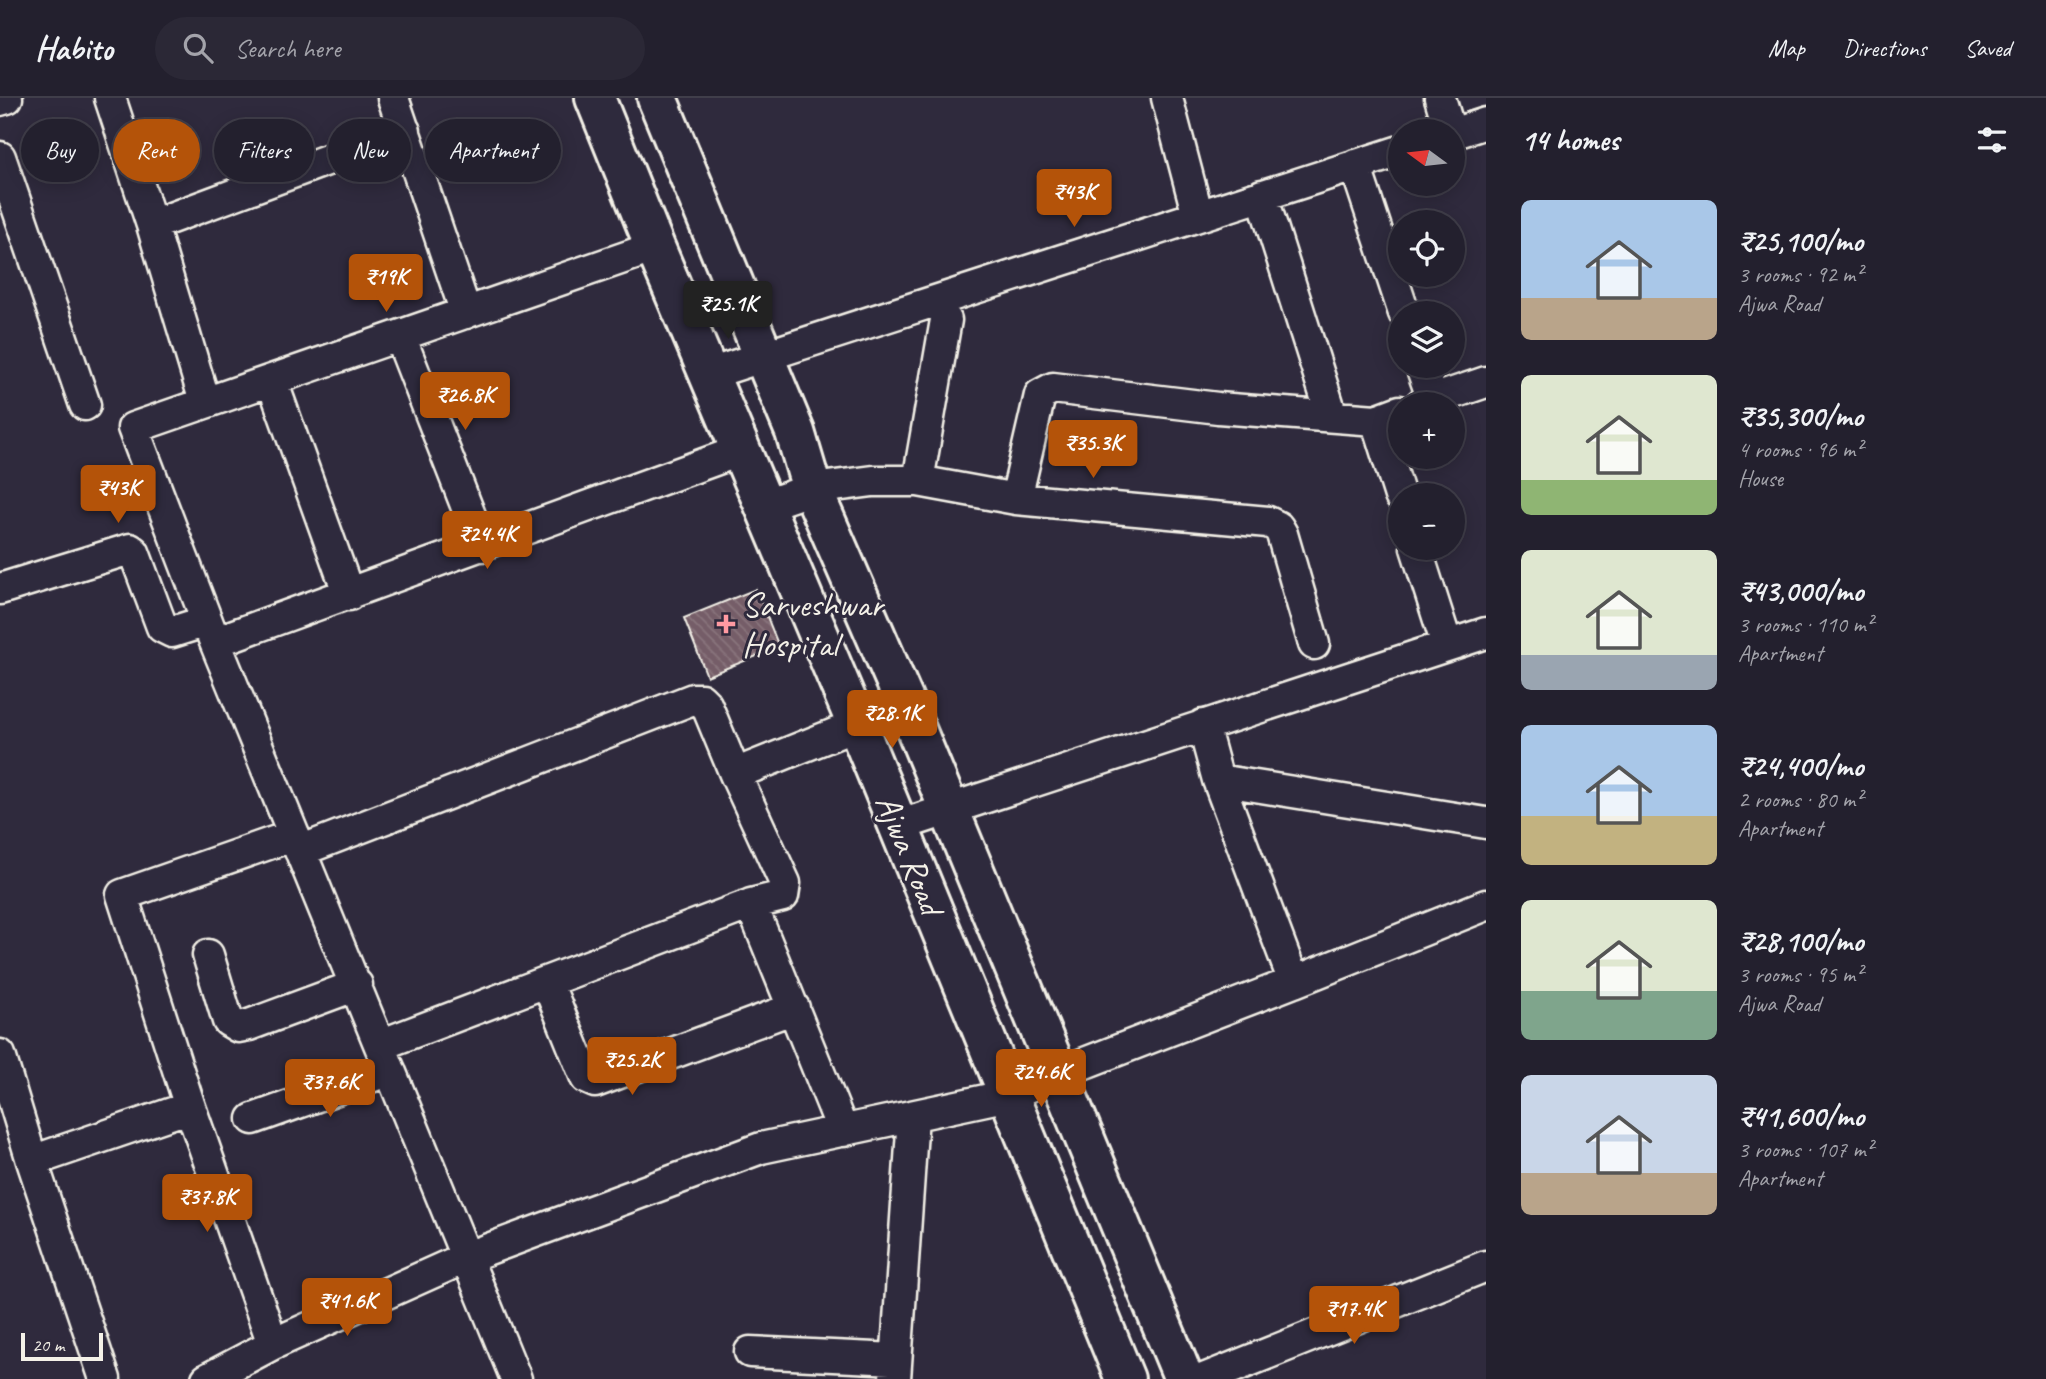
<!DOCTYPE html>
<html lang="en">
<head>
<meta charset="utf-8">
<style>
  body { margin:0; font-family:Caveat,sans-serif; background:#2b2836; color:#f1f3f6; height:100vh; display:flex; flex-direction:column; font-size:26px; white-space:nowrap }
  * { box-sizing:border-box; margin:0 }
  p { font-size:23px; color:#a3a3aa }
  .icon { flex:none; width:38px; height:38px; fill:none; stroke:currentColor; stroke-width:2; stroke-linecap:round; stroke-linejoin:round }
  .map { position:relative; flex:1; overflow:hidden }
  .details { display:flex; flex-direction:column; background:#23202e; width:560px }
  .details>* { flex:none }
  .hud { position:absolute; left:21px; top:21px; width:665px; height:63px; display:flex; gap:14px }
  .needle { width:46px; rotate:285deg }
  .buttons { position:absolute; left:1388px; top:21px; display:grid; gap:14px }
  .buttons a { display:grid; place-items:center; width:77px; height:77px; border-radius:50%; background:#23202e; box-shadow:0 4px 18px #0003,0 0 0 2px #403e4a; font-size:35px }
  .scale { position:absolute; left:21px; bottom:18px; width:82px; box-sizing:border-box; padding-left:7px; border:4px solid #f4f1e8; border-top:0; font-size:19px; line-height:24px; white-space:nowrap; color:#f4f1e8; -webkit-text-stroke:5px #2f2a3d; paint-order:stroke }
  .price { position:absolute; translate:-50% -60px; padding:0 16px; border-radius:7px; background:#b45309; color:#fff; font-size:23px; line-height:46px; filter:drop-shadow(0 2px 4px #0008) }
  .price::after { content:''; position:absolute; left:50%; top:42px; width:21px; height:16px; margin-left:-10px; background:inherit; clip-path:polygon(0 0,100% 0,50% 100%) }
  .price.selected { background:#222; color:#fff }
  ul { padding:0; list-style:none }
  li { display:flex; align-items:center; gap:21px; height:175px; padding:0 35px }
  li span { display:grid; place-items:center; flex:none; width:196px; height:140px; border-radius:10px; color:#555 }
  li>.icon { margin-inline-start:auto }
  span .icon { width:84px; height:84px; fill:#fffc; stroke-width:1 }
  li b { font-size:30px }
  h2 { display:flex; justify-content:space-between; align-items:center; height:84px; padding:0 35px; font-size:30px }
  .tag { padding:0 24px; border-radius:32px; background:#23202e; box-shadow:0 4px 18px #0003,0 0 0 2px #403e4a; font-size:24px; line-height:63px }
  .tag.selected { background:#b45309; color:#fff }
  header { display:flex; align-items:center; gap:42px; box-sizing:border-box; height:98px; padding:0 35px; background:#23202e; border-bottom:2px solid #403e4a }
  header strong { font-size:33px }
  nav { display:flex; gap:38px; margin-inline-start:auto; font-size:24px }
  .search { width:490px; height:63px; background:#2b2836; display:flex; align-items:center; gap:18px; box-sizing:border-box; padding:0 24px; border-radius:38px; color:#a3a3aa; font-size:26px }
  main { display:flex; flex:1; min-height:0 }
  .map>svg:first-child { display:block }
</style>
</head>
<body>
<header>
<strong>Habito</strong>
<div class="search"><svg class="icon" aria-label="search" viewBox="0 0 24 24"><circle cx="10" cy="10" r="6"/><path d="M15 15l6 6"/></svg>Search here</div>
<nav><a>Map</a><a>Directions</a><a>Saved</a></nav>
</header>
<main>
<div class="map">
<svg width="1486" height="1281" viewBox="0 0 1486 1281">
  <defs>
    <pattern id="building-back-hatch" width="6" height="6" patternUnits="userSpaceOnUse" patternTransform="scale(1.75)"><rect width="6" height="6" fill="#755d67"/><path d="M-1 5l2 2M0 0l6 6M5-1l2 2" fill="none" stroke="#89757d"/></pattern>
  </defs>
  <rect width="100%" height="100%" fill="#2f2a3d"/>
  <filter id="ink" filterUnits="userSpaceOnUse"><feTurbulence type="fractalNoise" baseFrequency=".0143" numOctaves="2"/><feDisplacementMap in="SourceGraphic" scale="14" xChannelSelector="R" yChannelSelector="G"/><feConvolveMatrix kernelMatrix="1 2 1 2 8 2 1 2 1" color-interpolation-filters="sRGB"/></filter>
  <g filter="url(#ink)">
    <path fill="url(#building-back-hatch)" stroke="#f4f1e8" stroke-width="2" d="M756,491l23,58 -72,29 -23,-58z"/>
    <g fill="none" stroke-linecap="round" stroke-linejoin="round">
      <g stroke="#f4f1e8" stroke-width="35">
        <path id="minor" d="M110,0l42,127 53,177
          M393,0l73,215
          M1167,0l31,118
          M1440,0l10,33
          M0,2l7,-2
          M1452,36l34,-11
          M0,59l85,248
          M1355,67l49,148
          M1262,97l70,221
          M152,127l253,-94
          M400,238l82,210
          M1421,268l12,34
          M709,276l691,-223
          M272,283l77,214
          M1421,306l65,-22
          M1376,322l24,76
          M918,383l28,-161
          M1016,401l24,-104 13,-7 165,20 158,12 24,-9
          M765,407l47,-16 61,-8h45l98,18 252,23 10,5 4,7 32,110
          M1416,450l31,97
          M0,491l130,-40 4,3 28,75 10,5 35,-11
          M215,544l527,-192
          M735,676l122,-49
          M1218,682l268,43
          M898,728l588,-193
          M300,753l393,-152h8l5,5 29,70 50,109 -2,13 -32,8 -371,141
          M751,806l92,227
          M208,857l20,66 10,6 11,-2 108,-40
          M547,884l39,96 9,4 199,-74
          M1294,884l192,-77
          M0,957l32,106 73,218
          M190,1009l83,237
          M253,1021l137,-49
          M32,1063l158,-54 -68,-212 172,-60
          M750,1254l146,7
          M207,1281l66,-35 194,-87 294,-109 248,-53 50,-22 235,-91 -76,-202 -15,-55
          M516,1281l-301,-737 -82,-214 522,-181
          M895,1281l18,-263
          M1204,1281l282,-113"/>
      </g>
      <g stroke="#f4f1e8" stroke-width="44">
        <path id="secondary" d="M595,0l60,149 202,478 268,654
          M657,0l138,334 17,57 94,216 278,674"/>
      </g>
      <use href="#minor" stroke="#2f2a3d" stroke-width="30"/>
      <use href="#secondary" stroke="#2f2a3d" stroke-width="38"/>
    </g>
  </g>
  <path fill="#ff9aa2" stroke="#2f2a3d" stroke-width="2.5" d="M722.5 515.5h7v7h7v7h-7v7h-7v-7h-7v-7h7z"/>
  <g text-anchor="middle" stroke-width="6" stroke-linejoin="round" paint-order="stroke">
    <g font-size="35" fill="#f4f1e8" stroke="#2f2a3d" text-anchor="start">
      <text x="742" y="518">Sarveshwar<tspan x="742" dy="40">Hospital</tspan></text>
    </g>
    <g font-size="35" fill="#f4f1e8" stroke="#2f2a3d">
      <text transform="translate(910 756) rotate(68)" y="12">Ajwa Road</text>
    </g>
  </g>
</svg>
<div class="buttons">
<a><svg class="needle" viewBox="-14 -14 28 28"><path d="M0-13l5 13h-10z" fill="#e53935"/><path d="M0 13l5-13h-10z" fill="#a3a3aa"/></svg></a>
<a><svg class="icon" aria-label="locate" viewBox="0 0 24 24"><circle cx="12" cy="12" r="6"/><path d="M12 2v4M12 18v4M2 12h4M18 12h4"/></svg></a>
<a><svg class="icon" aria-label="layers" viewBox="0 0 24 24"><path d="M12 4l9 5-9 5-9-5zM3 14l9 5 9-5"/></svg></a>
<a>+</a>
<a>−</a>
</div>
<div class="scale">20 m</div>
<b class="price" style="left:1074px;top:131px">₹43K</b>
<b class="price" style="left:386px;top:216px">₹19K</b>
<b class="price selected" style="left:728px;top:243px">₹25.1K</b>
<b class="price" style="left:465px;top:334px">₹26.8K</b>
<b class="price" style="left:1093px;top:382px">₹35.3K</b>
<b class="price" style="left:118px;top:427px">₹43K</b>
<b class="price" style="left:487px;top:473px">₹24.4K</b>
<b class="price" style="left:892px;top:652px">₹28.1K</b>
<b class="price" style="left:632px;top:999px">₹25.2K</b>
<b class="price" style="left:1041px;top:1011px">₹24.6K</b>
<b class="price" style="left:330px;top:1021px">₹37.6K</b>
<b class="price" style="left:207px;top:1136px">₹37.8K</b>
<b class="price" style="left:347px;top:1240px">₹41.6K</b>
<b class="price" style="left:1354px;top:1248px">₹17.4K</b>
<div class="hud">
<a class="tag">Buy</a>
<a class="tag selected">Rent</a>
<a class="tag">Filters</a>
<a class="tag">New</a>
<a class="tag">Apartment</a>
</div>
</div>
<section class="details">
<h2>14 homes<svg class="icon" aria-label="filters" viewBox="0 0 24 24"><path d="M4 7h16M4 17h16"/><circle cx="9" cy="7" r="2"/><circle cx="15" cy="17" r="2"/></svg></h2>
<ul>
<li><span style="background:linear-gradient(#a9c7e8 70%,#b9a48a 0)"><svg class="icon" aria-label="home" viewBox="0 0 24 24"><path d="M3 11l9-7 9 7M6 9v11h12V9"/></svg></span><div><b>₹25,100/mo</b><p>3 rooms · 92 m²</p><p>Ajwa Road</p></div></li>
<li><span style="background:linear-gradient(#dfe7d0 75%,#8fb573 0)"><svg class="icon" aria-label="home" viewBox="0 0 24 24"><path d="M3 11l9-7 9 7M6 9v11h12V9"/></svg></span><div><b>₹35,300/mo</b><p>4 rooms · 96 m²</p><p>House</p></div></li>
<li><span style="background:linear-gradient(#dfe7d0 75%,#9aa5b1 0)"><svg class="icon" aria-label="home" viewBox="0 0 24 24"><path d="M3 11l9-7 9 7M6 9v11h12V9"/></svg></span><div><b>₹43,000/mo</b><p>3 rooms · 110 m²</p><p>Apartment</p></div></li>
<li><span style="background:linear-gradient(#a9c7e8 65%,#c2b280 0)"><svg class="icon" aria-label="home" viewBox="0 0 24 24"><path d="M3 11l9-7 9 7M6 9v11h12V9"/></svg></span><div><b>₹24,400/mo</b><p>2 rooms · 80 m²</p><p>Apartment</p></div></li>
<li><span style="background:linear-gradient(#dfe7d0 65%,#7fa58c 0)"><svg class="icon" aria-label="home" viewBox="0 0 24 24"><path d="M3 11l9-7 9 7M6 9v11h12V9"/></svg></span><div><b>₹28,100/mo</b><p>3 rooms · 95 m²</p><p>Ajwa Road</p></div></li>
<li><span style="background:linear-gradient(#c9d6e8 70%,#b9a48a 0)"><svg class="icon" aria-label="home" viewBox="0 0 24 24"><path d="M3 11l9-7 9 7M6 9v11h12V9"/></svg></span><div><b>₹41,600/mo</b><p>3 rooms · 107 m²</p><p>Apartment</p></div></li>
</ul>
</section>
</main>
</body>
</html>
